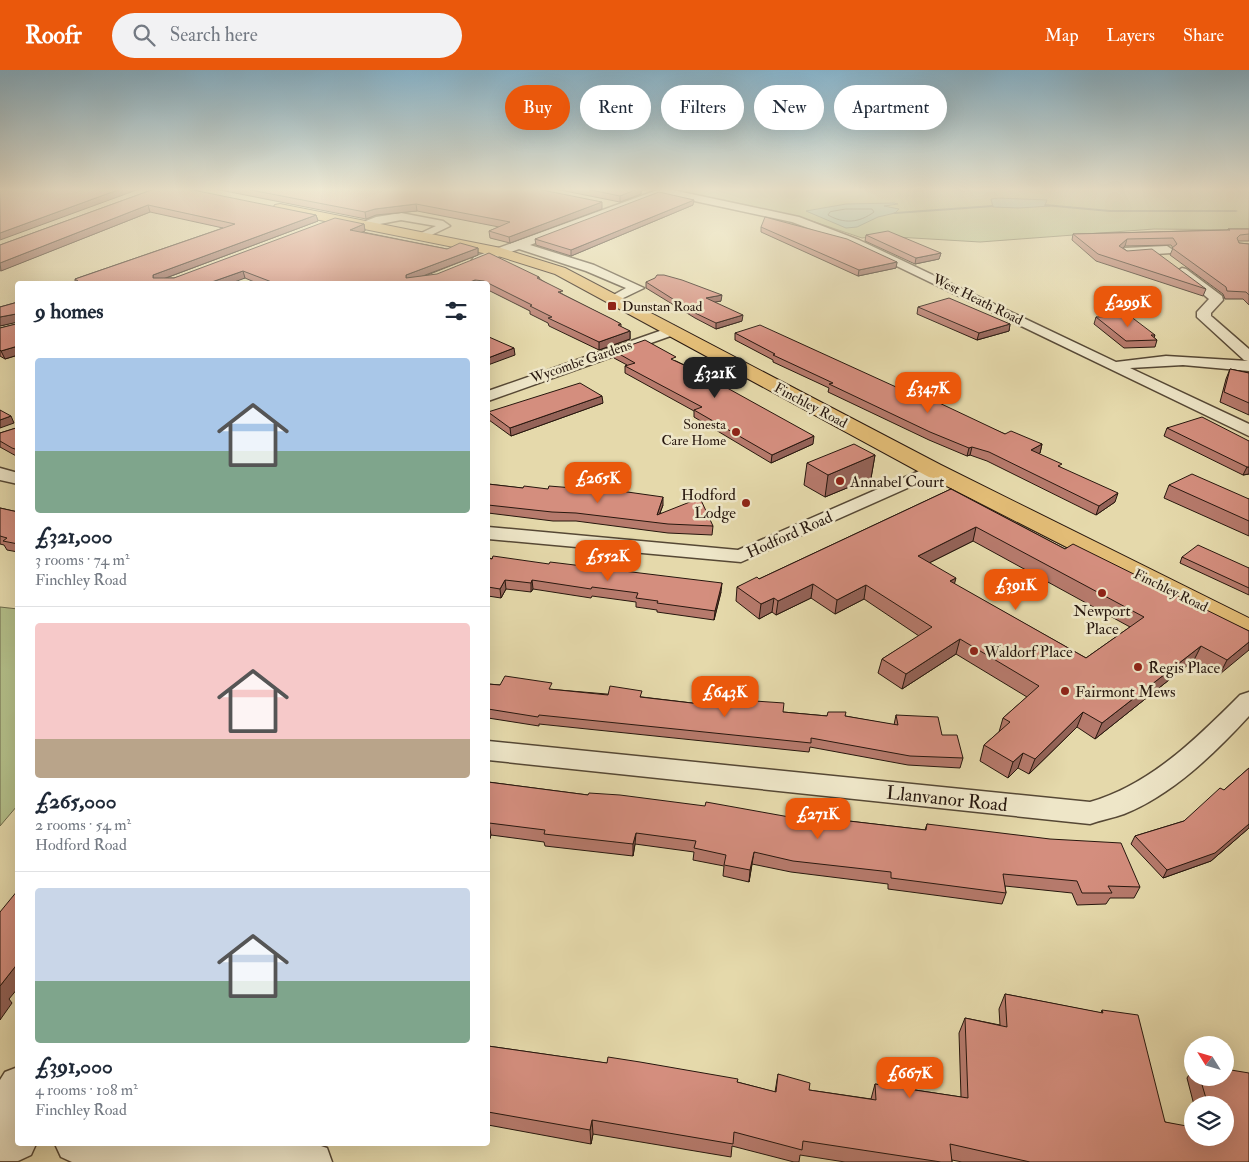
<!DOCTYPE html>
<html lang="en">
<head>
<meta charset="utf-8">
<style>
  body { margin:0; font-family:"IM FELL Double Pica",serif; background:#f2f2f3; color:#1f2937; height:100vh; display:flex; flex-direction:column; font-size:19px; white-space:nowrap }
  * { box-sizing:border-box; margin:0 }
  p { font-size:16px; color:#747a83 }
  .icon { flex:none; width:28px; height:28px; fill:none; stroke:currentColor; stroke-width:2; stroke-linecap:round; stroke-linejoin:round }
  .map { position:relative; flex:1; overflow:hidden }
  .drawer { position:absolute; left:15px; top:211px; width:475px; height:865px; display:flex; flex-direction:column; background:#fff; border-radius:5px; box-shadow:0 5px 20px #0002 }
  .drawer>* { flex:none }
  .guide { position:absolute; left:505px; top:15px; width:475px; height:45px; display:flex; gap:10px }
  .needle { width:32px; rotate:307deg }
  .fabs { position:absolute; left:1184px; top:966px; display:grid; gap:10px }
  .fabs a { display:grid; place-items:center; width:50px; height:50px; border-radius:50%; background:#fff; box-shadow:0 5px 20px #0002; font-size:25px }
  .price { position:absolute; translate:-50% -42px; padding:0 11px; border-radius:10px; background:#ea580c; color:#fff; font-size:16px; line-height:32px; filter:drop-shadow(0 1px 2px #0008) }
  .price::after { content:''; position:absolute; left:50%; top:30px; width:15px; height:11px; margin-left:-8px; background:inherit; clip-path:polygon(0 0,100% 0,50% 100%) }
  .price.selected { background:#222; color:#fff }
  ul { padding:0; list-style:none }
  li { display:grid; align-content:center; gap:10px; height:265px; padding:0 20px }
  li+li { border-top:1px solid #e0e1e3 }
  li span { display:grid; place-items:center; height:155px; border-radius:5px; color:#555 }
  li>.icon { margin-inline-start:auto }
  span .icon { width:90px; height:90px; fill:#fffc; stroke-width:1 }
  li b { font-size:21px }
  h2 { display:flex; justify-content:space-between; align-items:center; height:60px; padding:0 20px; font-size:21px }
  .tag { padding:0 18px; border-radius:22px; background:#fff; box-shadow:0 5px 20px #0002; font-size:18px; line-height:45px }
  .tag.selected { background:#ea580c; color:#fff }
  header { display:flex; align-items:center; gap:30px; box-sizing:border-box; height:70px; padding:0 25px; background:#ea580c; color:#fff }
  header strong { font-size:24px }
  nav { display:flex; gap:28px; margin-inline-start:auto; font-size:18px }
  .search { width:350px; height:45px; background:#f2f2f3; display:flex; align-items:center; gap:12px; box-sizing:border-box; padding:0 18px; border-radius:28px; color:#747a83; font-size:19px }
  .map>svg:first-child { display:block }
</style>
</head>
<body>
<header>
<strong>Roofr</strong>
<div class="search"><svg class="icon" aria-label="search" viewBox="0 0 24 24"><circle cx="10" cy="10" r="6"/><path d="M15 15l6 6"/></svg>Search here</div>
<nav><a>Map</a><a>Layers</a><a>Share</a></nav>
</header>
<div class="map">
<svg width="1249" height="1092" viewBox="0 0 1249 1092">
  <rect width="100%" height="100%" fill="#e5d9ab"/>
  <filter id="stains"><feTurbulence type="fractalNoise" baseFrequency=".004" numOctaves="4"/><feColorMatrix values="0 0 0 0 .2 0 0 0 0 .09 0 0 0 0 .02 0 0 0 .5 -.17"/></filter>
  <radialGradient id="worn" r=".72"><stop offset=".6" stop-color="#630" stop-opacity="0"/><stop offset="1" stop-color="#630" stop-opacity=".3"/></radialGradient>
  <path fill="#b4bf89" stroke="#6e6b4c" d="M684,118h565v42l-95,-1 -174,13 -100,-6 -18,2 -62,-21 -124,-26z
    M0,537l18,2 -1,197 -17,20z"/>
  <path fill="#96baa9" stroke="#6a796b" d="M998,128l49,2 -2,5 5,1 -31,2 -26,-1 -2,-8z
    M894,133l4,1 -14,2 15,3 -4,4 -17,4 -21,10 -11,1 -40,-17 40,-7z"/>
  <g fill="none" stroke-linecap="round" stroke-linejoin="round">
    <path stroke="#5e685c" stroke-width="1" d="M846,139h26l2,3c-15,11 -30,12 -46,3l2,-3z"/>
    <path fill="#6a796b" fill-rule="evenodd" d="M1045,134l65,6h126l2,1 -2,1h-126l-66,-6z
      M993,135l1,2 -99,7 -2,-1 2,-1z"/>
    <g stroke="#564835" stroke-width="3">
      <path id="minor" d="M663,118l136,29 60,23 257,122 50,-6 82,5 -4,-1 -47,-43v-5l12,-13 -33,-27 6,-4 4,1 36,27 1,4 -12,13v3l38,33v22l-66,-6 -53,3 119,56v12l-398,-192 -59,-22 -130,-28 -132,51 64,20 50,23 -29,14 -7,-4 18,-10 -40,-17 -67,-22 -41,15 -6,-4 2,-3z
        M401,143l42,8 7,5 -27,13 -6,-3 2,-2 17,-8 -35,-6 -37,7 -6,-3 18,-7z
        M1167,176l6,4 -2,3 -46,3 -6,-4 6,-4z
        M674,256l7,4 -2,3 -191,68v-10z
        M933,395l6,1 3,4 -3,4 -198,88 -253,-23v-12l250,23z
        M0,398l18,5v11l-18,-4z
        M1249,622v24c-35,38 -77,79 -125,98 -11,4 -23,6 -34,10l-602,-64v-19l602,61c60,-17 107,-64 150,-107z
        M18,997v52l-3,4h3v21h18l-5,11 -13,6h-18v-81l5,-8z
        M55,1074h260l12,4 5,14h-260l-11,-5z"/>
    </g>
    <g stroke="#27170e" stroke-width="2">
      <path id="primary" d="M280,134l221,44 64,20 376,197 308,153v20l-10,-3 -314,-160 -370,-201 -57,-18 -223,-45 -2,-3 2,-3z"/>
    </g>
    <use href="#minor" fill="#eee6c8" fill-rule="evenodd"/>
    <use href="#primary" fill="#e2bc76" fill-rule="evenodd"/>
  </g>
  <path fill="#b67a6c" stroke="#27170e" fill-rule="evenodd" d="M157,118l159,27 2,6 -152,57h8l190,-54 1,7 -2,1 84,17 31,-1v7l-53,21 114,1 1,2 24,16 57,29v3l9,4v8l-31,11 -50,-24 -1,-3 -18,-9v-3l-42,-21v-6h-229l-14,-6 -170,3v-2l148,-51 -73,-16 -150,59v-26z
    M210,118h322l70,21 -92,34 -20,-5 -1,-7 10,-4 -82,-16 -41,4 -10,4z
    M550,118h99l-8,3v3l-21,8z
    M693,135l-122,51 -35,-11 -1,-6z
    M761,157l136,35 -1,6 -38,8 -97,-44z
    M1228,159h21v12h-11l1,2 10,1v61l-6,-6h-18l-2,-5 -53,-39 3,-7 -2,-3 -46,1 -2,2 4,3 79,38 -3,7 -107,-35 -24,-21 1,-6 154,-4z
    M866,165l75,18 -2,6 -24,5 -50,-23z
    M646,212l75,19 -7,1 28,19 -26,8 -21,-11 -49,-30z
    M18,232v53l-13,4 -5,-3v-28l16,-4v-2l-16,4v-19z
    M918,237l92,17 -1,7 -32,9 -60,-26z
    M1096,247l59,18 -1,3 3,2 -2,7 -31,1 -30,-24z
    M735,263l194,69 76,32 37,10 -2,9h-2l77,49 -19,13 -109,-54 -17,-6 -3,1 -38,-16 -101,-48 1,-4 -56,-26v-2l-38,-20z
    M614,281l62,10 46,22v2l91,59 -42,19 -77,-46v-6l-69,-38v-7l2,-1 -13,-7z
    M1230,299l19,4v42l-29,-13 6,-23z
    M603,333l-92,33 -22,-16 -1,-8z
    M18,350v37l-18,-10v-14l16,-5z
    M1167,358l82,13v33l-6,1 -79,-39z
    M875,385l-4,23 -46,19 -21,-12 3,-22z
    M488,414l175,21 -3,8 53,13 -1,9 -44,-2 -92,-12h-23l-65,-8z
    M1169,415l80,14v37l-85,-38z
    M951,419l114,60 184,82 -29,43 -26,-14 -99,79 -18,-12 -48,47 -11,-6 -10,10 -28,-17 4,-16 15,-13 4,-14 24,-21 -71,-43 -54,35 -24,-16 4,-14 37,-23 -55,-37 -29,15 -24,-16 -35,17 -4,-3 -13,7 -23,-18 1,-14 22,-8zM973,471l157,86 -44,31 -132,-74 -25,-21z
    M0,438l18,4v40l-11,-2 -3,-5 -4,-1z
    M1182,487l67,11v27l-69,-32z
    M488,488l233,34 -7,28 -57,-8v-2l-21,-3v-5l-44,-6 -1,2 -58,-9 -2,3 -25,-3 -5,9 -13,-2z
    M488,614l154,13 67,8 74,7 44,4h18l49,9 2,-10 46,20 21,23 -3,10 -52,-3 -98,-18 -1,5 -270,-28v2l-51,-8z
    M1249,698v60l-38,33 -48,17 -32,-34 4,-8 49,-15 40,-31z
    M488,712l100,13 217,25 1,-4 119,14 2,-6 213,63 -6,11h-24l-4,6 -29,1 -5,-12 -67,-7 1,7 -4,11 -114,-15v-5l-97,-12 -39,-8 -3,18 -26,-6 1,-10 -31,-6 1,-8 -59,-8 -2,12 -88,-10 -1,-4 -53,-7 -3,9z
    M1005,924l96,19 1,-3 63,112 60,16v-33h-31l-7,-27 5,-8v8h33l24,84h-287l-10,-2v2h-107l-45,-7 -1,7h-5l-62,-16 -1,11 -138,-23 -2,10 -103,-19v-79l249,36 38,10 3,-18 31,16 62,9 4,-15 86,13 -2,-64 6,-15 35,7 -1,-16z"/>
  <path fill="#946358" stroke="#27170e" d="M123,118h19l-142,52v-7z
    M636,118h13l-8,3v3l-21,8v-6z
    M694,130l-1,5 -122,51v-6z
    M602,132v7l-92,34 -1,-6z
    M416,134l1,7 -41,4 -10,4 -1,-7 10,-3z
    M148,135l2,7 -149,59 -1,-8z
    M316,145l2,6 -163,61 -2,-4v-3z
    M364,154l1,7 -14,5 -1,-6z
    M1127,169l-2,7 -8,7 2,-7z
    M478,178v7l-71,27 -1,-4v-3z
    M941,183l-2,6 -24,5 1,-6z
    M897,192l-1,6 -38,8 1,-6z
    M243,201l2,7 -16,6h-23z
    M475,210v4h-10z
    M722,225l-1,6 -16,3 1,-6z
    M16,244l2,8 -18,4v-9z
    M743,245l-1,6 -26,8v-6z
    M1010,254l-1,7 -32,9 2,-7z
    M630,261v8l-31,11v-8z
    M18,276v9l-13,4 -4,-8z
    M514,278l1,7 -27,10v-7z
    M602,326l1,7 -92,33 -1,-8z
    M11,346l3,7 -14,5v-8z
    M814,366l-1,8 -42,19 1,-8z
    M1042,374l-2,9 -11,5 2,-8z
    M972,377l-2,8 -3,1 2,-8z
    M875,385l-4,23 -46,19 3,-22z
    M1247,397h2v7l-6,1z
    M1118,423l-3,9 -19,13 3,-9z
    M663,427v8l-7,18 1,-8z
    M976,457l-3,14 -58,29 3,-14z
    M956,508l-4,15 -2,-12z
    M505,510l1,9 -5,9 -1,-9z
    M532,510l1,9 -2,3v-9z
    M722,513l-1,9 -7,28 1,-9z
    M813,514l-2,14 -35,17 2,-14z
    M866,515l-2,14 -29,15 2,-14z
    M774,528l-2,14 -13,7 2,-15z
    M960,569l-4,15 -54,35 4,-15z
    M1249,572v8l-29,24 7,-14z
    M1201,576l-7,14 -99,79 7,-16z
    M1083,642l-6,15 -48,47 6,-15z
    M1023,683l-5,15 -10,10 5,-16z
    M489,753l2,12 -3,9v-16z
    M1249,754v4l-38,33 -48,17 4,-8z
    M636,763l-1,11 -2,12v-12z
    M754,782l-5,30 1,-12z
    M18,893v25l-9,11 3,4 -12,17v-34z
    M592,1050l1,14 -2,10 -1,-14z"/>
  <path fill="#d48e7e" stroke="#27170e" fill-rule="evenodd" d="M0,118h123l-123,45z
    M157,118h26l133,27 -163,60v3h21l161,-60 29,6 -14,6 97,19 13,-6 18,5 -72,27v3l31,-4 52,-21 50,24 -2,1 26,13 -5,1 54,27 9,5 -3,1 12,6 -31,11 -51,-24 4,-1 -22,-11 2,-1 -48,-24 -9,-1 -10,4h-188l-34,-13 -37,13h-139l11,-3 -3,-2 160,-55 -87,-19 -148,58v-18z
    M240,118h292l70,14 -93,35 -20,-6 21,-9 -94,-18 -41,5 -10,3z
    M581,118h59l-20,8z
    M659,122l35,8 -123,50 -36,-11z
    M765,147l82,22 50,23 -38,8 -98,-43z
    M1228,159h21v5l-9,1 -3,3 2,5 10,1v51l-3,-3 -19,-1 -1,-4 -54,-39 5,-4 -4,-6 -46,1 -8,7 8,5 25,-2 54,40 -108,-35 -25,-20 157,-4z
    M888,161l53,22 -25,5 -50,-23z
    M657,205h7l18,5 40,15 -16,3 37,17 -27,8 -21,-10 -49,-31 9,-4z
    M949,228l61,26 -31,9 -61,-26z
    M18,232v44l-17,5 -1,-1v-22l16,-4v-10l-16,3v-10z
    M1130,246l25,19h-4l6,5 -31,1 -30,-24z
    M760,255l169,77 4,-2 72,34 6,-3 31,13 -11,6 31,14 -4,2 60,27 -19,13 -110,-54 -17,-5 -3,1 -39,-16 -101,-48 4,-1 -60,-28 2,-1 -40,-21z
    M489,267l25,11 -26,10v-20z
    M645,270l31,17 -5,2 51,24 -2,1 94,52 -42,19 -78,-45 8,-3 -77,-41 10,-3 -21,-12z
    M1230,299l19,4v30l-25,-11z
    M580,313l22,13 -92,32 -22,-16z
    M0,340l11,6 -11,4z
    M1202,347l47,24v26h-2l-80,-39z
    M17,349l1,1v30l-6,-2 -12,-7v-8l16,-5z
    M854,374l21,11 -47,20 -21,-12z
    M1192,404l57,25v22l-80,-36z
    M488,414l35,4 1,-2 24,3 1,-3 49,4 1,-2 64,9 -6,18 43,-17 13,28 -45,-2 -92,-11 -24,-1 -64,-7z
    M951,419l114,60 8,-5 176,87v11l-22,18 -26,-14 -99,77 -19,-11 -48,47 -12,-6 -10,9 -29,-17 26,-23 -7,-4 36,-32 -79,-47 -54,35 -24,-15 50,-32 -66,-42 -29,15 -24,-16 -35,17 -4,-3 -13,6 -24,-17 20,-10 2,2zM976,457l168,90 -58,41 -136,-77 6,-3 -38,-22z
    M0,438l18,4v32l-15,-3 4,-3 -7,-2z
    M1198,475l51,23v20l-67,-31z
    M493,486l56,8 1,-2 172,21 -7,28 -58,-8 1,-2 -22,-3 2,-5 -46,-6 -1,2 -59,-9 -1,3 -26,-3 -5,9 -12,-2v-29l4,1z
    M505,606l47,7 -3,6 59,6 2,-9 32,5 -2,6 69,8 1,-7 74,5 -1,9 44,4 1,-4h18l-1,4 53,9 -2,-10 42,2 4,18h15l6,23 -53,-2 -99,-18v5l-272,-28 -1,2 -50,-8v-25l12,1z
    M1249,698v56l-34,29 -48,17 -32,-34 49,-15 36,-33 4,2z
    M488,712l100,13 1,-2 31,2 85,11 1,-4 100,18v-4l120,14 1,-6 123,15 71,4 19,44 -32,-1 4,7h-30l-5,-12 -74,-7 3,19 -115,-15v-6l-98,-11 -39,-9 -4,18 -26,-5 2,-10 -32,-7 2,-7 -60,-8 -3,11 -89,-10 1,-4 -56,-7 -1,5z
    M18,820v73l-18,23v-74z
    M1005,924l98,19 -1,-3 36,5 27,107 27,5v11h33v-33h-17l-8,-27h25v-9l24,4v89h-219l-80,-18 2,18h-11l-138,-21 -1,9 -68,-18 -1,12 -141,-24 -2,10 -102,-18v-66l119,17 1,-6 32,5 98,17 -1,3 39,10 2,-18 32,9 -1,7 67,10 -1,-16 93,14 -3,-80 42,9z"/>
  <linearGradient id="sky" x2="0" y2="1"><stop stop-color="#87b6cf"/><stop offset="0.44" stop-color="#f3eed9"/><stop offset="1" stop-color="#f3eed9" stop-opacity="0"/></linearGradient>
  <rect width="1249" height="271" fill="url(#sky)"/>
  <g fill="#8f2418" stroke="#eee6c8" stroke-width="2">
    <rect x="607" y="231" width="10" height="10" rx="2.5"/>
    <circle cx="736" cy="362" r="5"/>
    <circle cx="840" cy="411" r="5"/>
    <circle cx="746" cy="433" r="5"/>
    <circle cx="1102" cy="523" r="5"/>
    <circle cx="974" cy="581" r="5"/>
    <circle cx="1138" cy="597" r="5"/>
    <circle cx="1065" cy="621" r="5"/>
  </g>
  <g text-anchor="middle" stroke-width="5" stroke-linejoin="round" paint-order="stroke">
    <g font-size="14" fill="#27170e" stroke="#eee6c8">
      <text transform="translate(978 229) rotate(26)" y="5">West Heath Road</text>
      <text transform="translate(581 291) rotate(-19)" y="5">Wycombe Gardens</text>
      <text transform="translate(811 335) rotate(28)" y="5">Finchley Road</text>
      <text transform="translate(1171 520) rotate(26)" y="5">Finchley Road</text>
    </g>
    <g font-size="14" fill="#27170e" stroke="#eee6c8" text-anchor="start">
      <text x="622" y="241">Dunstan Road</text>
      <text x="726" y="359" text-anchor="end">Sonesta<tspan x="726" dy="16">Care Home</tspan></text>
    </g>
    <g font-size="16" fill="#27170e" stroke="#eee6c8" text-anchor="start">
      <text x="850" y="417">Annabel Court</text>
      <text x="736" y="430" text-anchor="end">Hodford<tspan x="736" dy="18">Lodge</tspan></text>
      <text x="1102" y="546" text-anchor="middle">Newport<tspan x="1102" dy="18">Place</tspan></text>
      <text x="984" y="587">Waldorf Place</text>
      <text x="1148" y="603">Regis Place</text>
      <text x="1075" y="627">Fairmont Mews</text>
    </g>
    <g font-size="16" fill="#27170e" stroke="#eee6c8">
      <text transform="translate(789 464) rotate(-24)" y="6">Hodford Road</text>
    </g>
    <g font-size="19" fill="#27170e" stroke="#eee6c8">
      <text transform="translate(947 728) rotate(6)" y="7">Llanvanor Road</text>
    </g>
  </g>
  <rect width="100%" height="100%" filter="url(#stains)"/>
  <rect width="100%" height="100%" fill="url(#worn)"/>
</svg>
<div class="fabs">
<a><svg class="needle" viewBox="-14 -14 28 28"><path d="M0-13l5 13h-10z" fill="#e53935"/><path d="M0 13l5-13h-10z" fill="#747a83"/></svg></a>
<a><svg class="icon" aria-label="layers" viewBox="0 0 24 24"><path d="M12 4l9 5-9 5-9-5zM3 14l9 5 9-5"/></svg></a>
</div>
<b class="price" style="left:1128px;top:258px">£299K</b>
<b class="price selected" style="left:715px;top:329px">£321K</b>
<b class="price" style="left:928px;top:344px">£347K</b>
<b class="price" style="left:598px;top:434px">£265K</b>
<b class="price" style="left:608px;top:512px">£552K</b>
<b class="price" style="left:1016px;top:541px">£391K</b>
<b class="price" style="left:725px;top:648px">£643K</b>
<b class="price" style="left:818px;top:770px">£271K</b>
<b class="price" style="left:910px;top:1029px">£667K</b>
<div class="guide">
<a class="tag selected">Buy</a>
<a class="tag">Rent</a>
<a class="tag">Filters</a>
<a class="tag">New</a>
<a class="tag">Apartment</a>
</div>
<section class="drawer">
<h2>9 homes<svg class="icon" aria-label="filters" viewBox="0 0 24 24"><path d="M4 7h16M4 17h16"/><circle cx="9" cy="7" r="2"/><circle cx="15" cy="17" r="2"/></svg></h2>
<ul>
<li><span style="background:linear-gradient(#a9c7e8 60%,#7fa58c 0)"><svg class="icon" aria-label="home" viewBox="0 0 24 24"><path d="M3 11l9-7 9 7M6 9v11h12V9"/></svg></span><div><b>£321,000</b><p>3 rooms · 74 m²</p><p>Finchley Road</p></div></li>
<li><span style="background:linear-gradient(#f6c9c9 75%,#b9a48a 0)"><svg class="icon" aria-label="home" viewBox="0 0 24 24"><path d="M3 11l9-7 9 7M6 9v11h12V9"/></svg></span><div><b>£265,000</b><p>2 rooms · 54 m²</p><p>Hodford Road</p></div></li>
<li><span style="background:linear-gradient(#c9d6e8 60%,#7fa58c 0)"><svg class="icon" aria-label="home" viewBox="0 0 24 24"><path d="M3 11l9-7 9 7M6 9v11h12V9"/></svg></span><div><b>£391,000</b><p>4 rooms · 108 m²</p><p>Finchley Road</p></div></li>
</ul>
</section>
</div>
</body>
</html>
